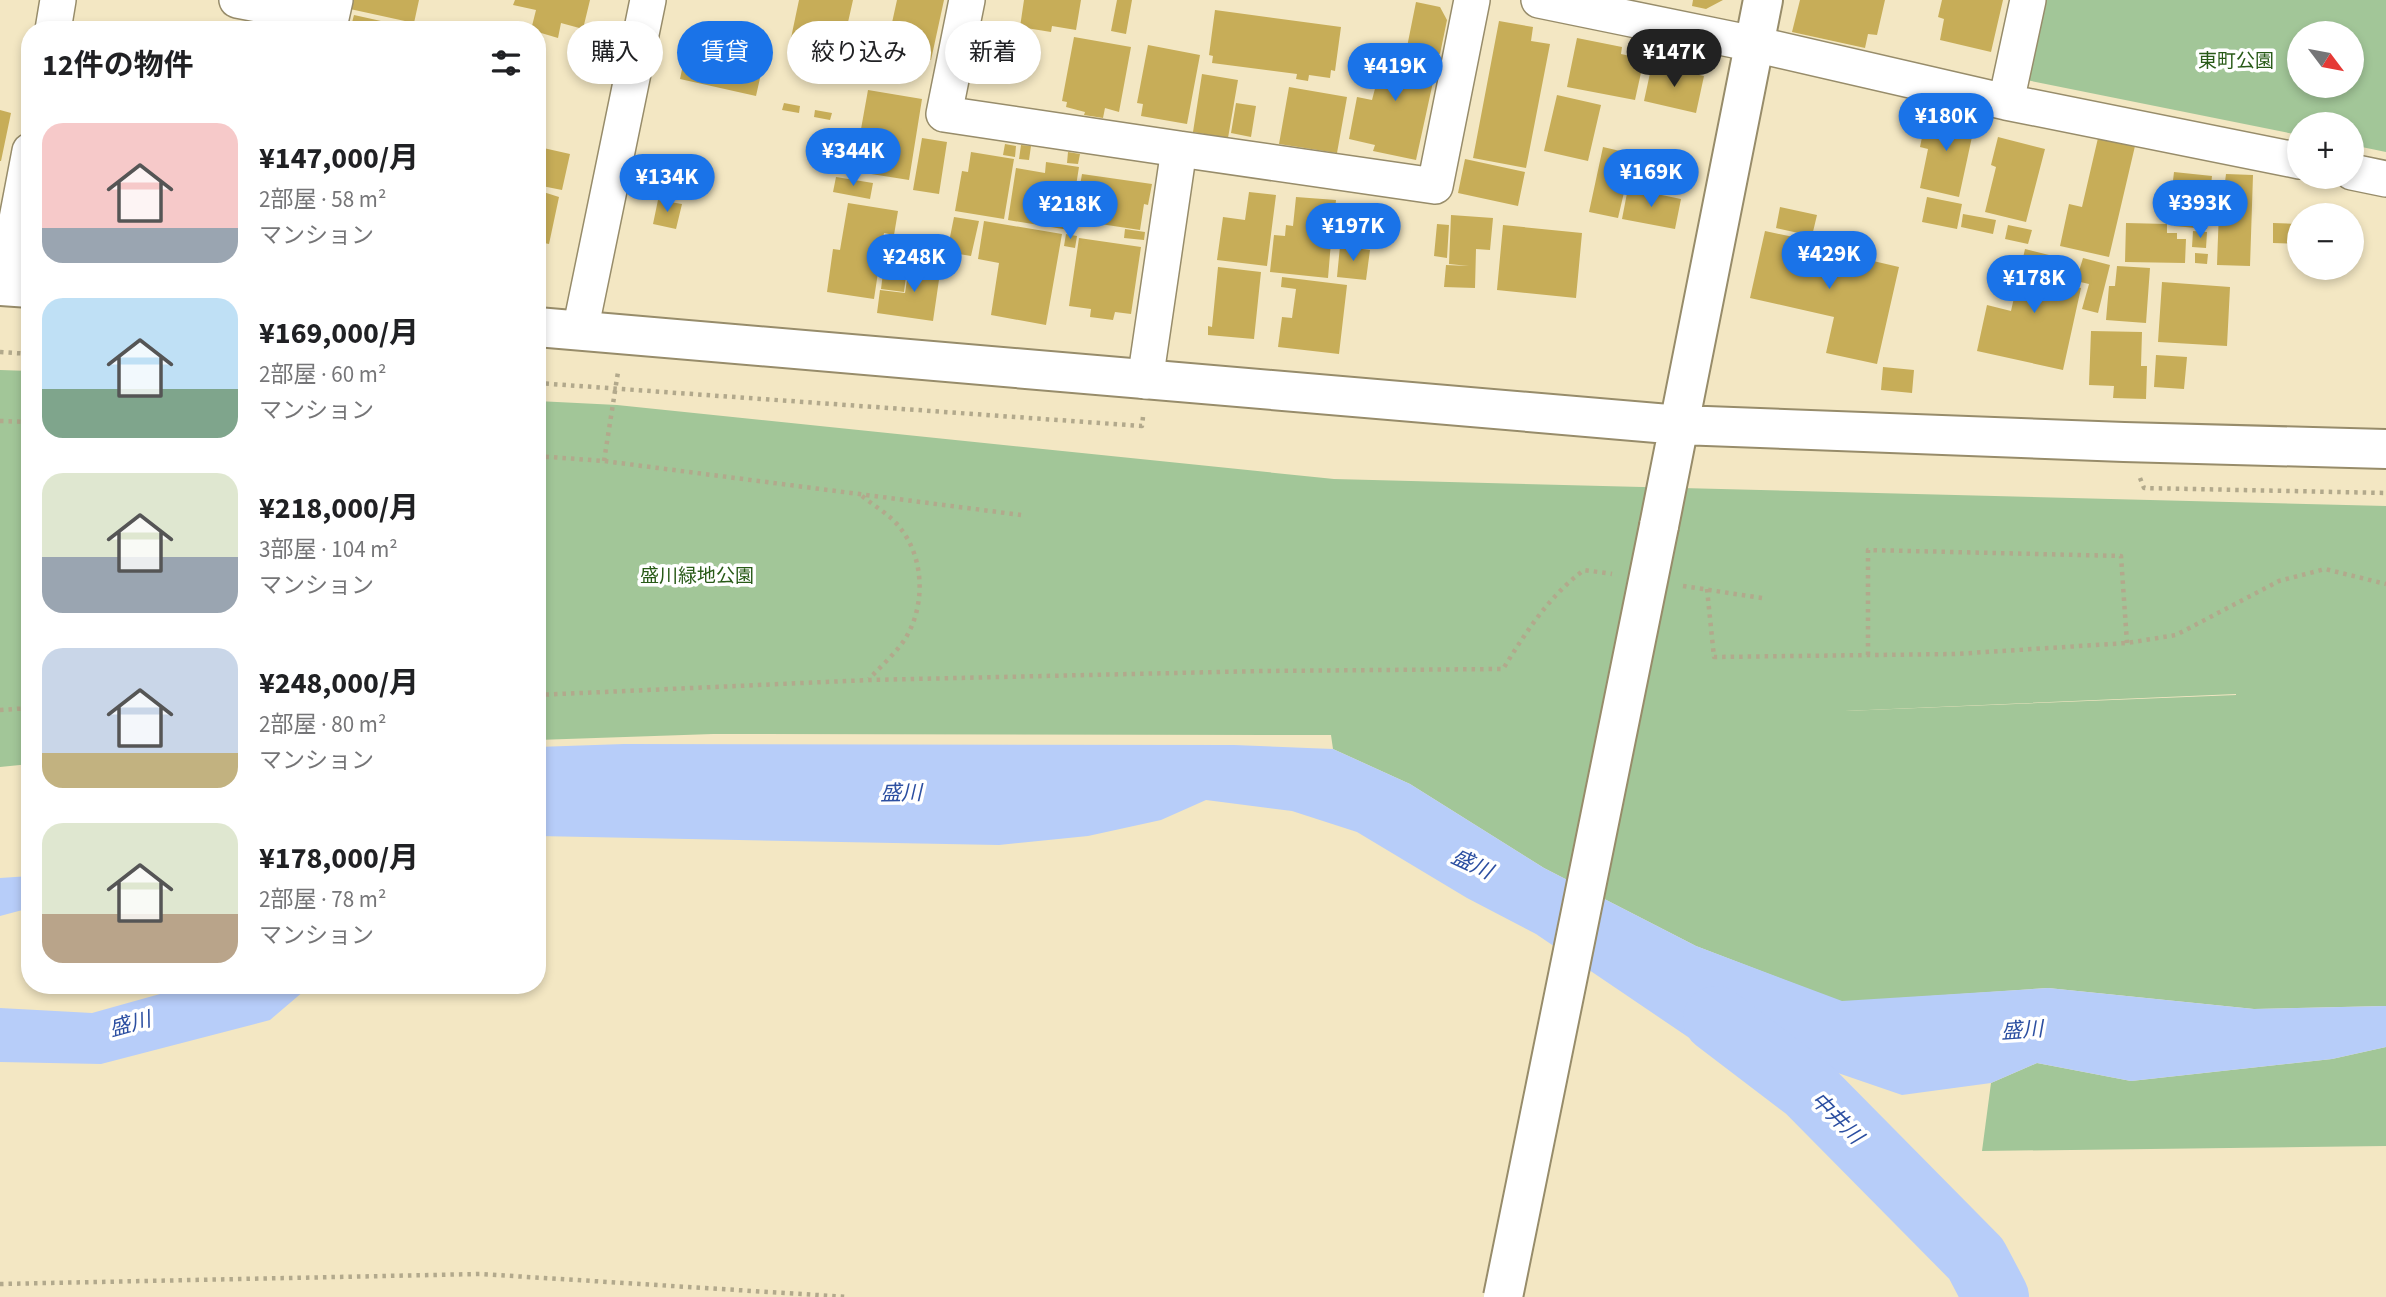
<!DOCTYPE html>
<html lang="ja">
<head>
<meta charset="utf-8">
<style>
  body { margin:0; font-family:"Source Sans 3","Noto Sans JP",sans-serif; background:#f6f6f6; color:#202124; height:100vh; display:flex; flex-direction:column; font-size:26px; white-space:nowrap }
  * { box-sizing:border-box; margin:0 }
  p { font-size:23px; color:#757577 }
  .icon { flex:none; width:38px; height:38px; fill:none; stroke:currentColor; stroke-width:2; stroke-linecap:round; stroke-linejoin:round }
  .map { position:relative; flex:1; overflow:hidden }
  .drawer { position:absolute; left:21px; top:21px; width:525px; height:973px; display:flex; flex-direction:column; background:#fff; border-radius:28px; box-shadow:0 4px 10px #0003 }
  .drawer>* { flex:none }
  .hud { position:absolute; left:567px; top:21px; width:665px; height:63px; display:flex; gap:14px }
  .needle { width:46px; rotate:122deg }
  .controls { position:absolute; left:2287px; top:21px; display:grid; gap:14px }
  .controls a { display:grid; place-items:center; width:77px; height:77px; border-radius:50%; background:#fff; box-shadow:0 4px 10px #0003; font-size:35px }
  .price { position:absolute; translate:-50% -60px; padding:0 16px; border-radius:24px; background:#1a73e8; color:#fff; font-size:23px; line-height:46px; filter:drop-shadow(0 2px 4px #0008) }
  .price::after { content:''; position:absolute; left:50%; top:42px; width:21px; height:16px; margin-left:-10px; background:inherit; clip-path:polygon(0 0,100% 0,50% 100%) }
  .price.active { background:#222; color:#fff }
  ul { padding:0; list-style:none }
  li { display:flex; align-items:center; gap:21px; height:175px; padding:0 21px }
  li span { display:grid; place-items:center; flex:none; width:196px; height:140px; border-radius:21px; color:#555 }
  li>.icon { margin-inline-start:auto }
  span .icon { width:84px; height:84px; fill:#fffc; stroke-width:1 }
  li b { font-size:30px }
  h2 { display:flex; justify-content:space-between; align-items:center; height:84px; padding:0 21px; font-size:30px }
  .pill { padding:0 24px; border-radius:32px; background:#fff; box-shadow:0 4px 10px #0003; font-size:24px; line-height:63px }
  .pill.active { background:#1a73e8; color:#fff }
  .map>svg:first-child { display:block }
</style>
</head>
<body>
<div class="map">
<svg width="2386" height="1297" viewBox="0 0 2386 1297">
  <rect width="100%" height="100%" fill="#f3e7c3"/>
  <path fill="#a2c698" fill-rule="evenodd" d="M2038,0h348v152l-34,-7v-21h-52l-1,11 -278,-56zM2300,33h52v53h-52z
    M0,370l30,1v393l-30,3z
    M537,401l80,4 717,74 1052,27v500l-132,3 -206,-21 -206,14 -146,-56 -152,-78 -134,-84 -77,-35 -2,-14 -618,-1 -176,6zM2236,694v1l-391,16z
    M2386,1047v99l-404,5 9,-68 46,-20 94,18 201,-22z"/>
  <path fill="#b7cdf9" d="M624,744l610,1 99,4 77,35 134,84 152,78 146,55 206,-13 206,21 132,-3v41l-54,12 -201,22 -94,-18 -46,20 -89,12 -67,-23 -85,7 -214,-145 -69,-36 -110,-66 -65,-21 -86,-11 -45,20 -73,16 -89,9 -462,-9v-89z
    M30,876v32l-30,8v-38z
    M192,985h119l-41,35 -169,44 -101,-2v-54l92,5z"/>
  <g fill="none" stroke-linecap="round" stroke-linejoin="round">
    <path stroke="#b7cdf9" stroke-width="66" d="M1716,1019l92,70 168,170 20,38"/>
  </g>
  <path fill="#c7ad58" d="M352,0h67l-5,23 -64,-14z
    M515,0h75l-7,29 -22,-6 -3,15 -27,-8 5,-20 -23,-5z
    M799,0h54l-11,49 -51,-11z
    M897,0h47l-13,60 -45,-10z
    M1024,0h57l-5,30 -24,-4 -1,6 -31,-5z
    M1117,0h15l-6,34 -15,-3z
    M1693,0h30l-17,9 -14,-3z
    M1800,0h85l-8,35 -9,-1 -3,14 -73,-16z
    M1942,0h61l-12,52 -51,-12 4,-21 -6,-2z
    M1416,2l24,5 7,13 -7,34 -33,-7z
    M1215,10l126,17 -6,44 -4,-1 -1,8 -21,-3 -1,6 -12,-2 1,-5 -85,-11 1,-7 -4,-1z
    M354,15l54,12 -1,3h-57z
    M1499,21l34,6 -2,14 19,3 -24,124 -53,-10z
    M690,31l77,16 -11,49 -76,-17z
    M1074,37l57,10 -12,65 -14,-4 -2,10 -19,-3 1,-3 -19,-5 1,-5 -5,-1z
    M1577,38l45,9 -1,7 23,5 -9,41 -68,-13z
    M1148,45l52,10 -13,69 -46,-8 2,-12 -6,-1z
    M1375,46l63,13 -22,101 -43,-9 2,-6 -26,-6 8,-42 15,3 5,-19 -8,-2z
    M1652,64l52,12 -8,37 -52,-12z
    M1202,74l36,6 -10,58 -35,-6z
    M1289,87l58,10 -10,56 -58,-9z
    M868,90l54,9 -13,81 -63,-10 8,-42 7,1z
    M1557,95l44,10 -13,56 -44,-10z
    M784,103l16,3 -1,7 -17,-3z
    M1236,103l20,3 -5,31 -20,-4z
    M0,110l11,3 -10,48h-1z
    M815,110l17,3 -2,7 -16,-3z
    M1927,113l48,10 -16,74 -39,-9 8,-39 -8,-2z
    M1998,137l47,12 -19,73 -41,-10 11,-45 -5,-2z
    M922,138l25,4 -8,52 -26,-4z
    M2098,138l37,8 -26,111 -49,-11 9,-42 13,3z
    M1005,144l11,2 -1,11 -12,-2z
    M1021,145l10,1 -2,14 -10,-1z
    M539,147l31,7 -8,36 -25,-5z
    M1603,147l30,7 -15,64 -29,-6z
    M971,152l43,7 -10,60 -49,-8 7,-40 6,1z
    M1068,152l12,2 -2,10 -11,-1z
    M1465,159l60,13 -7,34 -60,-13z
    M1046,162l33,5 -10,63 -61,-10 8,-52 29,5z
    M2174,172l38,4 -5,53 -33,-3 4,-36 -6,-1z
    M1082,174l70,10 -4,21 -4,-1 -4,26 -66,-10z
    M2226,174l27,1 -3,91 -33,-1 3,-83h5z
    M836,177l37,6 -3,16 -37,-7z
    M1628,188l53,11 -6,30 -53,-10z
    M537,190l22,7 -10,47 -5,-1 -4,22 -3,-1z
    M1249,192l27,3 -9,71 -50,-6 6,-43 22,3z
    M1296,197l40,3 -3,28 5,1 -1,14 -6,-1 -3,36 -58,-6 4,-37 11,1 1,-11 7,1z
    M1927,197l35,7 -5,25 -35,-7z
    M658,200l24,4 -6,25 -23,-5z
    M848,203l50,8 -4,24 -10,-2 -10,66 -47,-7 6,-43 7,1z
    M1780,207l37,8 -5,21 -36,-8z
    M1963,214l33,6 -3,14 -32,-7z
    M1451,215l42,3 -3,32 -14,-1 -1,39 -31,-1 2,-22 23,1 -20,-2z
    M954,217l25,4 -8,35 -24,-4z
    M984,221l78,13 -16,91 -55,-10 8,-52 -21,-4z
    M2126,223l41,1v9h10v6h9l-1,24 -60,-1z
    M2273,223l26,1v20l-26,-1z
    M1437,224l12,1 -2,33 -13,-2z
    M1503,225l79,8 -6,65 -79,-8z
    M2008,225l24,5 -4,14 -23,-5z
    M1125,229l20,3 -1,8 -20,-2z
    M1765,231l62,13 -1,6 73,17 -22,97 -51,-11 8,-36 -84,-19z
    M2193,231l14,1 -1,16 -14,-1z
    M1066,234l11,2 -2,12 -11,-2z
    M1079,238l62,9 -10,67 -16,-2 -2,8 -23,-3 1,-8 -22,-3z
    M1340,246l30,4 -4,30 -29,-3z
    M2025,249l44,11 -5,24 17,4 -18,82 -86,-19 10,-46 24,6z
    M2195,253l13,1 -1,10 -12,-1z
    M885,257l23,3 -4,32 -23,-3z
    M2083,258l27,7 -12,48 -16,-4 7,-25 -13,-3z
    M910,261l31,5 -8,55 -56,-8 3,-23 25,3z
    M2117,266l33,2 -4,55 -40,-3 3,-34h6z
    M1218,267l43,5 -7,67 -46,-4v-9l4,1z
    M1282,277l65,8 -8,69 -61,-7 4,-30 10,1 4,-29 -15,-2z
    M2162,282l68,5 -3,59 -69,-4z
    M2091,331l51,1 -1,34h6l-1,33 -33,-1 1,-12 -25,-1z
    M2156,355l31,2 -3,32 -30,-2z
    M1883,367l31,3 -2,23 -31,-3z"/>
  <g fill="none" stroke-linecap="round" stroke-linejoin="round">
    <g stroke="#978c6a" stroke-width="38">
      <path id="street" d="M237,0l94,18 4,-18
        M967,0l-23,114 235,35
        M1539,0l215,44 252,58 294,59
        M53,30l5,-30
        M2006,102l22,-102
        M2352,172l34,7
        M4,287l26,-136
        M580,331l68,-331
        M1145,381l34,-232 256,37 37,-186"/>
    </g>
    <g stroke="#978c6a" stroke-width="42">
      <path id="secondary" d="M0,286l30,2
        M537,327l1143,98 444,17 262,7
        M1659,526l104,-526"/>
    </g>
    <path stroke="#b2a98c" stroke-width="4.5" stroke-dasharray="3.5 5" stroke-linecap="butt" d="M0,352l30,2
      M537,383l605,43 1,-9
      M0,421l30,1
      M537,456l67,5 417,54
      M604,461l14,-89
      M2140,478l4,10 242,5
      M862,496c10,8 21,15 30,23 32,30 36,83 13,120 -9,14 -24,27 -36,40
      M1683,586l79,12
      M1707,589l7,68 241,-3 172,-11 49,-8 103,-54 46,-12 61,15
      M1868,655v-105l253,6 6,87
      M537,695l332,-15 394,-9 240,-2c23,-37 46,-73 81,-99l28,4
      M0,710l30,-2
      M0,1284l480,-10 369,23"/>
    <use href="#street" stroke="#fff" stroke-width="35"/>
    <use href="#secondary" stroke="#fff" stroke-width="38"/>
    <g stroke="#978c6a" stroke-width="42" stroke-linecap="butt">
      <path id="secondary-bridge" d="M1503,1297l156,-771"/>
    </g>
    <use href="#secondary-bridge" stroke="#fff" stroke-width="38"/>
  </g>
  <g text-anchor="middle" stroke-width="7" stroke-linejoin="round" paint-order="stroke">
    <g font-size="19" fill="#285a17" stroke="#fff">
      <text x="2236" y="67">東町公園</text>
      <text x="697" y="582">盛川緑地公園</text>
    </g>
    <g font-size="21" font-style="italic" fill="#2c4fa1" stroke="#fff">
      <text transform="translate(901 793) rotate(-1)" y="7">盛川</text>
      <text transform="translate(1472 864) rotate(25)" y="7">盛川</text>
      <text transform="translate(130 1024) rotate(-15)" y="7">盛川</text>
      <text transform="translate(2022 1030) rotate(-4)" y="7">盛川</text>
      <text transform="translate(1837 1118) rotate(45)" y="7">中井川</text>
    </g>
  </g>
</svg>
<div class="controls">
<a><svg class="needle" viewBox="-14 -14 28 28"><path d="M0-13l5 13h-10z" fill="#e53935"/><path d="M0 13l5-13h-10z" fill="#757577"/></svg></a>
<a>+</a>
<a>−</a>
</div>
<b class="price active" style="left:1674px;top:89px">¥147K</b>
<b class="price" style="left:1395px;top:103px">¥419K</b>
<b class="price" style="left:1946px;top:153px">¥180K</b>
<b class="price" style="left:853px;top:188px">¥344K</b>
<b class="price" style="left:1651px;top:209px">¥169K</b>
<b class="price" style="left:667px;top:214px">¥134K</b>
<b class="price" style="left:2200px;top:240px">¥393K</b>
<b class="price" style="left:1070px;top:241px">¥218K</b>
<b class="price" style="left:1353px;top:263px">¥197K</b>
<b class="price" style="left:1829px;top:291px">¥429K</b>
<b class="price" style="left:914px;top:294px">¥248K</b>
<b class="price" style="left:2034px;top:315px">¥178K</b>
<div class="hud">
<a class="pill">購入</a>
<a class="pill active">賃貸</a>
<a class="pill">絞り込み</a>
<a class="pill">新着</a>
</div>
<section class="drawer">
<h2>12件の物件<svg class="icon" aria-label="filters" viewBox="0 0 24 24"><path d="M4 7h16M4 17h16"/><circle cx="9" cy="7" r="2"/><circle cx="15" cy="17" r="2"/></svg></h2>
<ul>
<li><span style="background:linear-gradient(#f6c9c9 75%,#9aa5b1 0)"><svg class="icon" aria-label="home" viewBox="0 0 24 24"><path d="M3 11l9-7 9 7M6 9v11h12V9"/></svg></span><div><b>¥147,000/月</b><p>2部屋 · 58 m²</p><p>マンション</p></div></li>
<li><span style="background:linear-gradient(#bfe0f5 65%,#7fa58c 0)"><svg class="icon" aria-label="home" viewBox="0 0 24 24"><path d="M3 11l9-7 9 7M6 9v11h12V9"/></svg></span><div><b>¥169,000/月</b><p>2部屋 · 60 m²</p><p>マンション</p></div></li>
<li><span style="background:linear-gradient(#dfe7d0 60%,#9aa5b1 0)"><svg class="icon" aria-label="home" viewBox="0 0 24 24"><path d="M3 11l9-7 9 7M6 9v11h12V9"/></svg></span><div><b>¥218,000/月</b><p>3部屋 · 104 m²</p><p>マンション</p></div></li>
<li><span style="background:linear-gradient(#c9d6e8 75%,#c2b280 0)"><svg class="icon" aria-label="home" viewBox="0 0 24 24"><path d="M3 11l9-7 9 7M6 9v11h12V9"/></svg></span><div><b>¥248,000/月</b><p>2部屋 · 80 m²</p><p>マンション</p></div></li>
<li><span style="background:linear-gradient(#dfe7d0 65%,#b9a48a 0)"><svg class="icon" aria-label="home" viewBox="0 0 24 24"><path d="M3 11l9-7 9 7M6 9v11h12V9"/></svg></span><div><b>¥178,000/月</b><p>2部屋 · 78 m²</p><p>マンション</p></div></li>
</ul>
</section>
</div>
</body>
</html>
